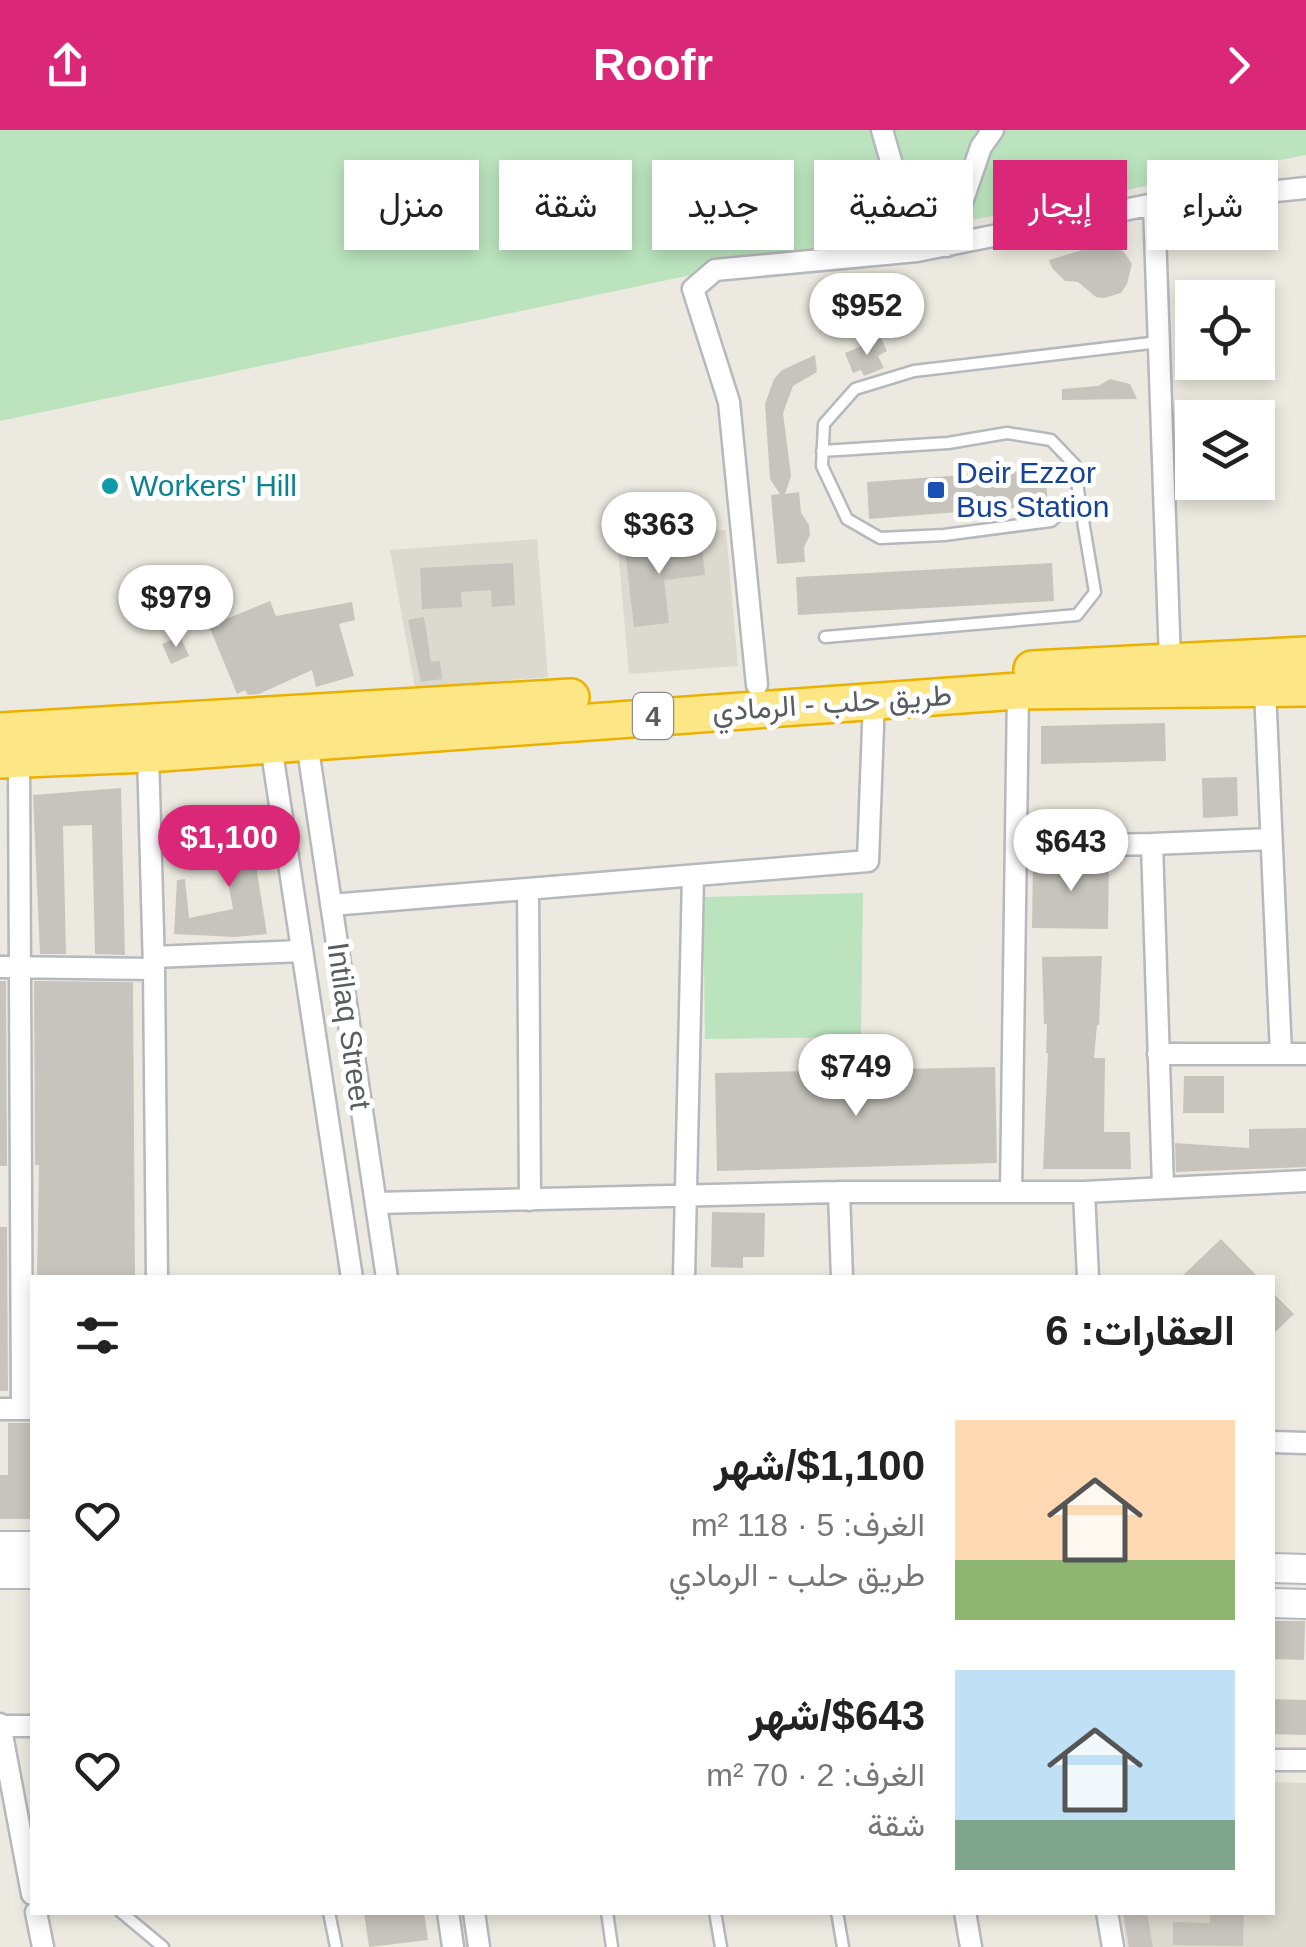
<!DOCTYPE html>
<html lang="ar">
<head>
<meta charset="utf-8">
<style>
  body { margin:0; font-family:Helvetica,Vazirmatn,sans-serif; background:#f6f6f6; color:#222; direction:rtl; height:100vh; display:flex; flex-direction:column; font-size:38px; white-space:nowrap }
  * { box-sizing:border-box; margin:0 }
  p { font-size:32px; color:#767676 }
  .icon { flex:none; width:55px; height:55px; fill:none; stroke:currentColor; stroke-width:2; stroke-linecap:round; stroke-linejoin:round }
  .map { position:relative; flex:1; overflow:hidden; direction:ltr }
  .sheet { position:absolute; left:30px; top:1145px; width:1245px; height:640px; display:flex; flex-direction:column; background:#fff; border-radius:0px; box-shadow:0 5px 15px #0003; direction:rtl }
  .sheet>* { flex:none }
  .hud { position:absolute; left:30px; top:30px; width:1248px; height:90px; direction:rtl; display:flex; gap:20px }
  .controls { position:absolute; left:1175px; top:150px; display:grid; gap:20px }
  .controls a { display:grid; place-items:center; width:100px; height:100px; border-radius:0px; background:#fff; box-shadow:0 5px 15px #0003; font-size:50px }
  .price { position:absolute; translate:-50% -85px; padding:0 22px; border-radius:35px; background:#fff; color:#222; font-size:32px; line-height:65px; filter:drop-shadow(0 2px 5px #0008) }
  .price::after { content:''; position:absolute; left:50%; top:60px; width:30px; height:22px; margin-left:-15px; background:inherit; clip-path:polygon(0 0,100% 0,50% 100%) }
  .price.on { background:#db2777; color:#fff }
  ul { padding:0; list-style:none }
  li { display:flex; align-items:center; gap:30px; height:250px; padding:0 40px }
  li span { display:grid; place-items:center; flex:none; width:280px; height:200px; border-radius:0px; color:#555 }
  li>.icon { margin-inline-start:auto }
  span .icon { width:120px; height:120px; fill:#fffc; stroke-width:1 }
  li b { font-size:42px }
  h2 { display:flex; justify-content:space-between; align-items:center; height:120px; padding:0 40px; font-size:42px }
  .pill { padding:0 35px; border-radius:0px; background:#fff; box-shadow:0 5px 15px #0003; font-size:35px; line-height:90px }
  .pill.on { background:#db2777; color:#fff }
  header { display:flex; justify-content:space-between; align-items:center; height:130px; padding:0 40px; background:#db2777; color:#fff; font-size:45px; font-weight:800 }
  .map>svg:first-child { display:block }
</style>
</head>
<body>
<header><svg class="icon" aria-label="forward" viewBox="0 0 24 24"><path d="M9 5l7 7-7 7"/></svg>Roofr<svg class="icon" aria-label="share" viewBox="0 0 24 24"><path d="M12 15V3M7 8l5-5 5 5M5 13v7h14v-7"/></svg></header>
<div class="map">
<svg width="1306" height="1817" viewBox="0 0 1306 1817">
  <rect width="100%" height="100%" fill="#eceae0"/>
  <path fill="#dcd9ce" d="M726,400l12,136 -109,8 -12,-136z
    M537,409l11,138 -133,11 -25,-138z
    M1273,1652l33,1v164h-179l-6,-34 151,-1z"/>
  <path fill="#bbe4be" d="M0,0h1306v25l-591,115 -715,151z
    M863,763l-2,144 -156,2 -2,-142z"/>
  <path fill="#c7c4bd" d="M1109,112l15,10 8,12 -5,20 -6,9 -17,5 -8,-1 -18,-15 -13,-1 -13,-13 -3,-8z
    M881,208l6,13 -9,5 6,12 -20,8 -3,-6 -8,3 -8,-20z
    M815,225l2,17 -24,14 -10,27 8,63 -6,18 14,-2 2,21 8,12 1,10 -6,12 1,15 -28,2 -6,-69 9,-1 -10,-15 -5,-75 9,-25 8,-9z
    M1110,249l20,5 7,15 -75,1v-11l36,-3z
    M1045,339l3,36 -179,14 -2,-37z
    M701,409l4,36 -41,5 5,43 -35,4 -9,-77z
    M513,433l2,42 -23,2 -1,-17 -30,2 1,15 -40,2 -2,-41z
    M1052,433l2,38 -256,14 -2,-38z
    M270,471l6,15 76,-14 3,18 -16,4 15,52 -38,11 -4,-17 -53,24 -11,1 -3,-5 -8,4 -28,-68z
    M424,487l7,45 9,-1 2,18 -21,3 -13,-62z
    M180,506l9,20 -18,8 -9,-20z
    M1165,593l1,38 -125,3v-38z
    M1237,647l1,39 -35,2 -1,-40z
    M121,658l4,167 -30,-1 -3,-129 -29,1 3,128h-26l-7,-159z
    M248,686l19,118 -32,3 -61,-3 3,-54 8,-1 4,39 44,-9 -16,-86z
    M1109,729l-1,70 -76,-1 1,-68z
    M1102,826l-3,69h-2l-3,33h11l-1,74h26l1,37h-88l5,-116h-2l1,-29h-3l-2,-67z
    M0,851h6l1,185h-7z
    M34,851l99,1 2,296h-98l2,-113h-4z
    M995,937l2,96 -280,8 -2,-98z
    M1184,946h40v37h-41z
    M1306,998v39l-130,5 -1,-29 74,5v-19z
    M712,1082l53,1 -1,44h-21v11l-32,-1z
    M0,1097h7l1,164h-8z
    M1221,1109l38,39h-79z
    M1272,1162l22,22 -22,21z
    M8,1293h24v96h-32v-44h8z
    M1272,1491h33l-1,39 -32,-1z
    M1272,1569l34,1v35l-34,-1z
    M364,1782h60l4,28 -59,7z
    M1123,1782h24l6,35h-24z
    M1210,1782h34l-1,34 -70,-1v-23l37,1z"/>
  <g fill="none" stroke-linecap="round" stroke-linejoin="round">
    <g stroke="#b6b8bd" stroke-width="15">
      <path id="lane" d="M822,321l126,-8 59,-10 44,7 24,25 4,32 -28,24 -107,14 -64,3 -33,-19 -25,-53 2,-42 31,-35 59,-18 245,-29
        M825,507l252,-22 18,-23 -16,-95
        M121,1782l42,35
        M329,1782l7,35
        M607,1782l5,35
        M715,1782l6,35
        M837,1782l6,35"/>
    </g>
    <g stroke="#b6b8bd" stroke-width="25">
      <path id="street" d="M882,0l35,121 237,-47 152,-16
        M1154,74l16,457
        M947,116l34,-99 12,-17
        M757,555l-28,-283 -36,-113 22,-19 202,-19
        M1265,559l16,365
        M306,606l81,542
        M270,609l82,539
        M148,624l6,215 3,309
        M19,630l3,649
        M1152,714l119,-5
        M1017,717l135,-3 11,342
        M528,759l2,311
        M331,775l537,-44 6,-162
        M154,827l148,-6
        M0,837l154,2
        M1158,924h148
        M839,1062l3,86
        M1011,1062l7,-501
        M1084,1062l4,86
        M376,1073l463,-11h245l222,-11
        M684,1148l9,-402
        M0,1279h32
        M1272,1312l34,1
        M0,1594l32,170
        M0,1596h32
        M1272,1630h34
        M36,1782l7,35
        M448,1782l5,35
        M474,1782l5,35
        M965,1782l6,35
        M1107,1782l6,35"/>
    </g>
    <g stroke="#b6b9bf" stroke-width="32">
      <path id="secondary" d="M0,1416h32
        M1272,1438l34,1
        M0,1444h32
        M1272,1473l34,1"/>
    </g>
    <g stroke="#ebb100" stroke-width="40">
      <path id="highway" d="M1032,539l274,-14
        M0,601l571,-34
        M0,630l148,-6 870,-63 288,-3"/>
    </g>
    <use href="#lane" stroke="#fff" stroke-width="10"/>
    <use href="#street" stroke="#fff" stroke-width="20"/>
    <use href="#secondary" stroke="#fff" stroke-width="28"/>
    <use href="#highway" stroke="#fde686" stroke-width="35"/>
  </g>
  <circle fill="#0f9aa8" stroke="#fff" stroke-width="4" cx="110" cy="356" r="10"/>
  <rect fill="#1a4fb4" stroke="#fff" stroke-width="4" x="926" y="350" width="20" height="20" rx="5"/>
  <g text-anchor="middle" stroke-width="10" stroke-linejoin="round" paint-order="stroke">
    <rect fill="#fff" stroke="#8b8d90" stroke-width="2.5" x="633" y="563" width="40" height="46" rx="8"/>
    <g font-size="28" font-weight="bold" fill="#595c61">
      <text x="653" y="596">4</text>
    </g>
    <g font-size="30" fill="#164399" stroke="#fff" text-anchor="start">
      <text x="956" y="353">Deir Ezzor<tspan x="956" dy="34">Bus Station</tspan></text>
    </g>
    <g font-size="30" fill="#0d838f" stroke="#fff" text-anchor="start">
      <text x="130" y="366">Workers' Hill</text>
    </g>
    <g font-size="30" fill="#595c61" stroke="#fff">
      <text transform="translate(832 573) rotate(-4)" y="10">طريق حلب - الرمادي</text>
      <text transform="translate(349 896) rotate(82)" y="10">Intilaq Street</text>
    </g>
  </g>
</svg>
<div class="controls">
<a><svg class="icon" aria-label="locate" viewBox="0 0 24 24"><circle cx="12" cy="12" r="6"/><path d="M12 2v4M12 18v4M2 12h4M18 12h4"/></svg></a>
<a><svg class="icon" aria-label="layers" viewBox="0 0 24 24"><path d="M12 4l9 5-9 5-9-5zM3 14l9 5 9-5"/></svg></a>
</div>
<b class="price" style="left:867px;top:228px">$952</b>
<b class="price" style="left:659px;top:447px">$363</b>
<b class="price" style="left:176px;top:520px">$979</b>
<b class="price on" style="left:229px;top:760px">$1,100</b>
<b class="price" style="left:1071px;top:764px">$643</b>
<b class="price" style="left:856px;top:989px">$749</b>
<div class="hud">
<a class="pill">شراء</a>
<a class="pill on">إيجار</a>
<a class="pill">تصفية</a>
<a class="pill">جديد</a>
<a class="pill">شقة</a>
<a class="pill">منزل</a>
</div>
<section class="sheet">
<h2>العقارات: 6<svg class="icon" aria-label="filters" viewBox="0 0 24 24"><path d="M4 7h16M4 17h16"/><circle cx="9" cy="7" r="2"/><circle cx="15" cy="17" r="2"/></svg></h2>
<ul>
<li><span style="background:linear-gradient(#ffd9b3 70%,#8fb573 0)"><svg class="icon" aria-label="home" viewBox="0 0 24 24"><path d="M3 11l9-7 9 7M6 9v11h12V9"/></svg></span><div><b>$1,100/شهر</b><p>الغرف: 5 · 118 m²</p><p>طريق حلب - الرمادي</p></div><svg class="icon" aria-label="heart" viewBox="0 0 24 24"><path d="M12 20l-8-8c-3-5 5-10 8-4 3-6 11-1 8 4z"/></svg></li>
<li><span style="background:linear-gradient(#bfe0f5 75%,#7fa58c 0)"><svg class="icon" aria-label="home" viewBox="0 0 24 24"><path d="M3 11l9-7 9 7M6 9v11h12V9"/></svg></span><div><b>$643/شهر</b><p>الغرف: 2 · 70 m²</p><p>شقة</p></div><svg class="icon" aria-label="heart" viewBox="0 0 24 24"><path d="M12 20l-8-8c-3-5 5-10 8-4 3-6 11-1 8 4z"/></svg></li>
</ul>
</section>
</div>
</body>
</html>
